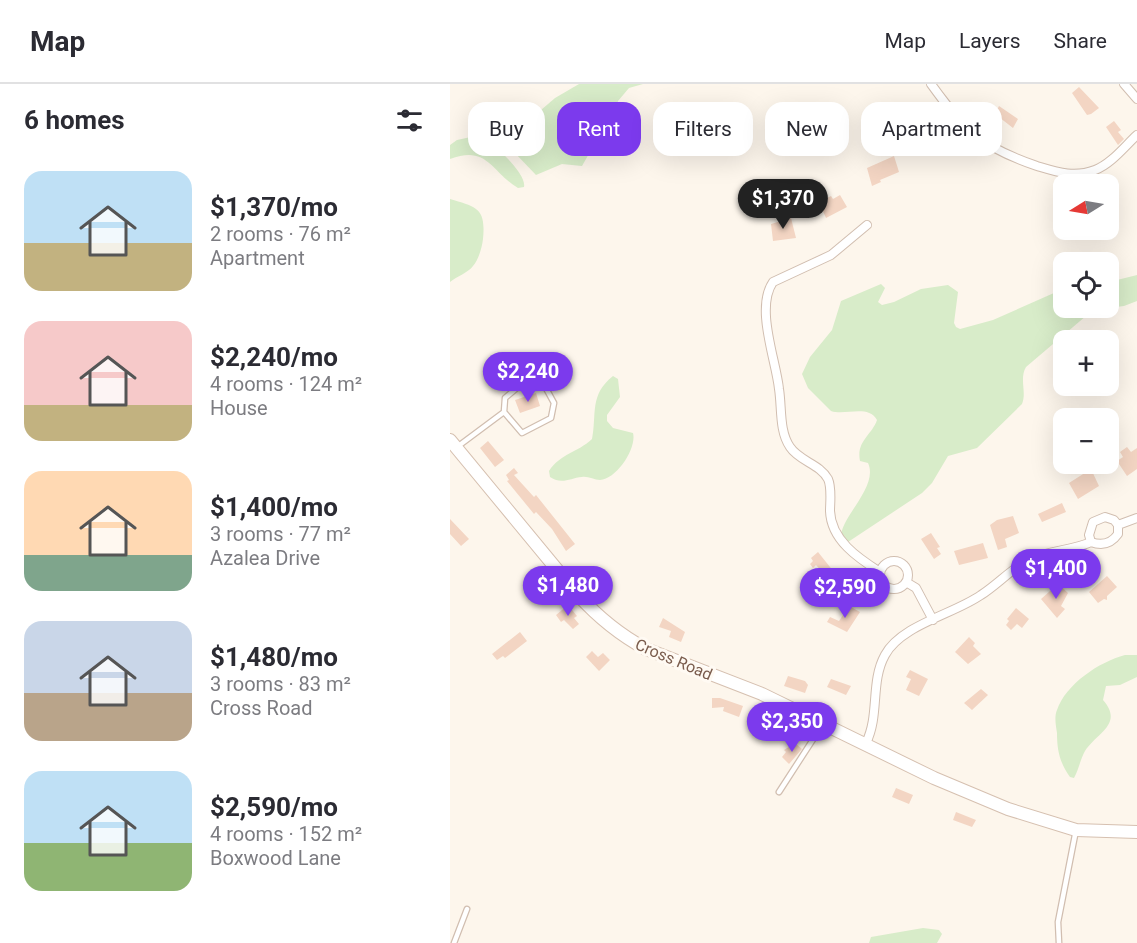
<!DOCTYPE html>
<html lang="en">
<head>
<meta charset="utf-8">
<style>
  body { margin:0; font-family:Roboto,sans-serif; background:#f7f7f7; color:#2b2b33; height:100vh; display:flex; flex-direction:column; font-size:22px; white-space:nowrap }
  * { box-sizing:border-box; margin:0 }
  p { font-size:20px; color:#7c7c81 }
  .icon { flex:none; width:33px; height:33px; fill:none; stroke:currentColor; stroke-width:2; stroke-linecap:round; stroke-linejoin:round }
  .map { position:relative; flex:1; overflow:hidden }
  .details { display:flex; flex-direction:column; background:#fff; width:450px }
  .details>* { flex:none }
  .guide { position:absolute; left:18px; top:18px; width:570px; height:54px; display:flex; gap:12px }
  .needle { width:39px; rotate:259deg }
  .controls { position:absolute; left:603px; top:90px; display:grid; gap:12px }
  .controls a { display:grid; place-items:center; width:66px; height:66px; border-radius:12px; background:#fff; box-shadow:0 6px 24px #0002; font-size:30px }
  .price { position:absolute; translate:-50% -51px; padding:0 14px; border-radius:21px; background:#7c3aed; color:#fff; font-size:20px; line-height:39px; filter:drop-shadow(0 2px 3px #0008) }
  .price::after { content:''; position:absolute; left:50%; top:36px; width:18px; height:14px; margin-left:-9px; background:inherit; clip-path:polygon(0 0,100% 0,50% 100%) }
  .price.active { background:#222; color:#fff }
  ul { padding:0; list-style:none }
  li { display:flex; align-items:center; gap:18px; height:150px; padding:0 24px }
  li span { display:grid; place-items:center; flex:none; width:168px; height:120px; border-radius:18px; color:#555 }
  li>.icon { margin-inline-start:auto }
  span .icon { width:72px; height:72px; fill:#fffc; stroke-width:1 }
  li b { font-size:26px }
  h2 { display:flex; justify-content:space-between; align-items:center; height:72px; padding:0 24px; font-size:26px }
  .pill { padding:0 21px; border-radius:18px; background:#fff; box-shadow:0 6px 24px #0002; font-size:21px; line-height:54px }
  .pill.active { background:#7c3aed; color:#fff }
  header { display:flex; align-items:center; gap:36px; box-sizing:border-box; height:84px; padding:0 30px; background:#fff; border-bottom:2px solid #e1e1e2 }
  header strong { font-size:28px }
  nav { display:flex; gap:33px; margin-inline-start:auto; font-size:21px }
  main { display:flex; flex:1; min-height:0 }
  .map>svg:first-child { display:block }
</style>
</head>
<body>
<header>
<strong>Map</strong>
<nav><a>Map</a><a>Layers</a><a>Share</a></nav>
</header>
<main>
<section class="details">
<h2>6 homes<svg class="icon" aria-label="filters" viewBox="0 0 24 24"><path d="M4 7h16M4 17h16"/><circle cx="9" cy="7" r="2"/><circle cx="15" cy="17" r="2"/></svg></h2>
<ul>
<li><span style="background:linear-gradient(#bfe0f5 60%,#c2b280 0)"><svg class="icon" aria-label="home" viewBox="0 0 24 24"><path d="M3 11l9-7 9 7M6 9v11h12V9"/></svg></span><div><b>$1,370/mo</b><p>2 rooms · 76 m²</p><p>Apartment</p></div></li>
<li><span style="background:linear-gradient(#f6c9c9 70%,#c2b280 0)"><svg class="icon" aria-label="home" viewBox="0 0 24 24"><path d="M3 11l9-7 9 7M6 9v11h12V9"/></svg></span><div><b>$2,240/mo</b><p>4 rooms · 124 m²</p><p>House</p></div></li>
<li><span style="background:linear-gradient(#ffd9b3 70%,#7fa58c 0)"><svg class="icon" aria-label="home" viewBox="0 0 24 24"><path d="M3 11l9-7 9 7M6 9v11h12V9"/></svg></span><div><b>$1,400/mo</b><p>3 rooms · 77 m²</p><p>Azalea Drive</p></div></li>
<li><span style="background:linear-gradient(#c9d6e8 60%,#b9a48a 0)"><svg class="icon" aria-label="home" viewBox="0 0 24 24"><path d="M3 11l9-7 9 7M6 9v11h12V9"/></svg></span><div><b>$1,480/mo</b><p>3 rooms · 83 m²</p><p>Cross Road</p></div></li>
<li><span style="background:linear-gradient(#bfe0f5 60%,#8fb573 0)"><svg class="icon" aria-label="home" viewBox="0 0 24 24"><path d="M3 11l9-7 9 7M6 9v11h12V9"/></svg></span><div><b>$2,590/mo</b><p>4 rooms · 152 m²</p><p>Boxwood Lane</p></div></li>
</ul>
</section>
<div class="map">
<svg width="687" height="859" viewBox="0 0 687 859">
  <rect width="100%" height="100%" fill="#fdf6ec"/>
  <path fill="#d8ecc9" d="M129,0h64l-14,4 -11,13 -7,23 -13,14 -16,28 -20,-2 -26,11 -23,-24 -11,-15v-7l8,-6 24,-7 21,-18z
    M30,51h4c10,11 43,38 40,52l-6,1c-27,-16 -30,-43 -68,-29v-14l7,-5z
    M0,115c27,8 36,9 33,40 -1,8 -4,20 -10,27 -5,7 -16,10 -23,16z
    M687,191v26l-13,5 -31,4 -67,57c-7,12 1,25 -4,37l-45,44 -29,8 -16,27 -10,10 -74,49 -6,1c-9,-21 38,-54 26,-80l-8,-2c-4,-20 12,-26 17,-41 -9,-16 -32,-4 -46,-9l-23,-23 -6,-14 8,-17 22,-27 9,-29 40,-17 4,4 -7,14 4,3 12,-3 27,-13 27,-4 10,7 -4,31 2,4 4,2 33,-9 70,-31 1,19h44l1,-26z
    M163,292l5,3 2,18 -13,18v6l6,7 20,5c4,15 -16,46 -33,47 -6,0 -12,-4 -18,-3 -12,1 -20,8 -32,0l-1,-6c12,-18 28,-18 43,-32 5,-25 -3,-44 21,-63z
    M675,571h12v22l-17,8 -14,1 -3,14c21,24 -6,33 -18,51 -5,9 -6,18 -11,27l-4,-1c-10,-14 -13,-26 -13,-44 -1,-7 -3,-16 0,-23 9,-26 42,-48 68,-55z
    M473,844l16,2 3,4 -5,9h-68l2,-6z"/>
  <path fill="#f3d5c3" d="M629,3l20,21 -8,6 -4,1 -15,-22z
    M549,22l19,13 -5,9 -18,-14z
    M664,37l7,9 -3,2 6,7 -6,6 -12,-18z
    M444,72l5,16 -19,8 1,2 -9,4 -5,-18z
    M390,111l7,12 -21,11 -7,-16 12,-6 2,3z
    M341,134l5,20 -23,3 -2,-17z
    M86,309l4,13 -20,7 -5,-13z
    M38,357l16,19 -9,7 -15,-19z
    M677,363l4,5 6,-4v21l-10,7 -10,-15 6,-4 -3,-5z
    M64,384l4,5 -4,2 20,22 2,-2 39,49 -9,7 -14,-22 -16,-17 -2,2 -27,-33 2,-1 -3,-5z
    M641,385l8,17 -21,13 -9,-16z
    M612,419l4,9 -24,10 -4,-8z
    M563,432l6,17 -14,6 2,8 -9,3 -8,-25 7,-5z
    M0,435l19,20 -8,7 -11,-12z
    M481,449l9,14 -3,1 4,6 -7,5 -13,-20z
    M533,459l5,15 -29,7 -5,-14z
    M368,468l16,20 -6,6 -12,-13 -3,3 -3,-4 3,-3 -2,-3z
    M657,492l10,11 -10,9v4l-3,-1 -6,4 -9,-11z
    M608,500l10,9 -7,13 4,3 -8,9 -16,-19z
    M118,521l9,11 -3,2 5,6 -6,5 -9,-9 -3,2 -5,-7z
    M399,522l11,6 -13,20 -20,-10 3,-5 9,4z
    M566,524l13,11 -7,9 -5,-4 -6,6 -5,-5 3,-4 -2,-2z
    M213,534l22,14 -4,10 -12,-5 2,-6 -12,-4z
    M70,548l7,9 -22,17 -2,-2 -6,4 -5,-6z
    M519,553l6,6 -2,3 8,8 -13,10 -13,-12z
    M142,567l6,6 5,-4 7,7 -11,11 -13,-14z
    M460,586l18,9 -9,17 -13,-6 5,-11 -5,-2z
    M338,592l17,5 3,4 -3,8 -21,-7z
    M381,595l20,7 -5,9 -19,-8z
    M531,605l7,6 -16,15 -8,-7z
    M262,614h8l23,8 -4,11 -16,-6 1,-4 -12,1z
    M311,632l20,8 -4,9 -6,-2 -1,2 -12,-7z
    M345,659l7,6 -13,15 -7,-7 4,-5 -2,-2z
    M446,704l17,7 -4,9 -17,-7z
    M506,728l20,8 -4,7 -19,-7z"/>
  <g fill="none" stroke-linecap="round" stroke-linejoin="round">
    <g stroke="#d1beb0" stroke-width="7">
      <path id="lane" d="M7,363l47,-35 1,-14 13,-11 24,-6 12,22 -3,15 -29,15 -18,-21
        M329,708l44,-68
        M4,859l13,-34
        M609,859l-1,-21 18,-92"/>
    </g>
    <g stroke="#d1beb0" stroke-width="10">
      <path id="street" d="M481,0c34,47 50,63 106,82 20,6 37,12 58,4 16,-6 29,-23 42,-35
        M674,0l13,15
        M417,141l-36,30 -58,27c-18,26 3,78 6,107 3,19 0,42 11,58 9,14 30,17 38,32 4,9 2,23 2,32 1,29 28,47 50,61
        M668,441l19,-7
        M430 491a14 14 0 1 1 28 0a14 14 0 1 1-28 0Z
        M456,498l10,6 17,32
        M416,659c14,-28 4,-61 19,-88 16,-30 69,-41 96,-60 17,-11 30,-26 48,-35 19,-10 42,-9 62,-18 11,4 20,2 27,-8v-9l-4,-5 -9,-3 -12,5 -4,13 2,7"/>
    </g>
    <g stroke="#d6c0b0" stroke-width="14">
      <path id="secondary" d="M0,356l128,155c20,22 42,40 68,54l116,45 172,84 74,31 68,21 61,2"/>
    </g>
    <use href="#lane" stroke="#fff" stroke-width="4.5"/>
    <use href="#street" stroke="#fff" stroke-width="8"/>
    <use href="#secondary" stroke="#fff" stroke-width="12"/>
  </g>
  <g text-anchor="middle" stroke-width="6" stroke-linejoin="round" paint-order="stroke">
    <g font-size="16" fill="#7a5c4d" stroke="#fffaf3">
      <text transform="translate(224 575) rotate(23)" y="6">Cross Road</text>
    </g>
  </g>
</svg>
<div class="controls">
<a><svg class="needle" viewBox="-14 -14 28 28"><path d="M0-13l5 13h-10z" fill="#e53935"/><path d="M0 13l5-13h-10z" fill="#7c7c81"/></svg></a>
<a><svg class="icon" aria-label="locate" viewBox="0 0 24 24"><circle cx="12" cy="12" r="6"/><path d="M12 2v4M12 18v4M2 12h4M18 12h4"/></svg></a>
<a>+</a>
<a>−</a>
</div>
<b class="price active" style="left:333px;top:146px">$1,370</b>
<b class="price" style="left:78px;top:319px">$2,240</b>
<b class="price" style="left:606px;top:516px">$1,400</b>
<b class="price" style="left:118px;top:533px">$1,480</b>
<b class="price" style="left:395px;top:535px">$2,590</b>
<b class="price" style="left:342px;top:669px">$2,350</b>
<div class="guide">
<a class="pill">Buy</a>
<a class="pill active">Rent</a>
<a class="pill">Filters</a>
<a class="pill">New</a>
<a class="pill">Apartment</a>
</div>
</div>
</main>
</body>
</html>
